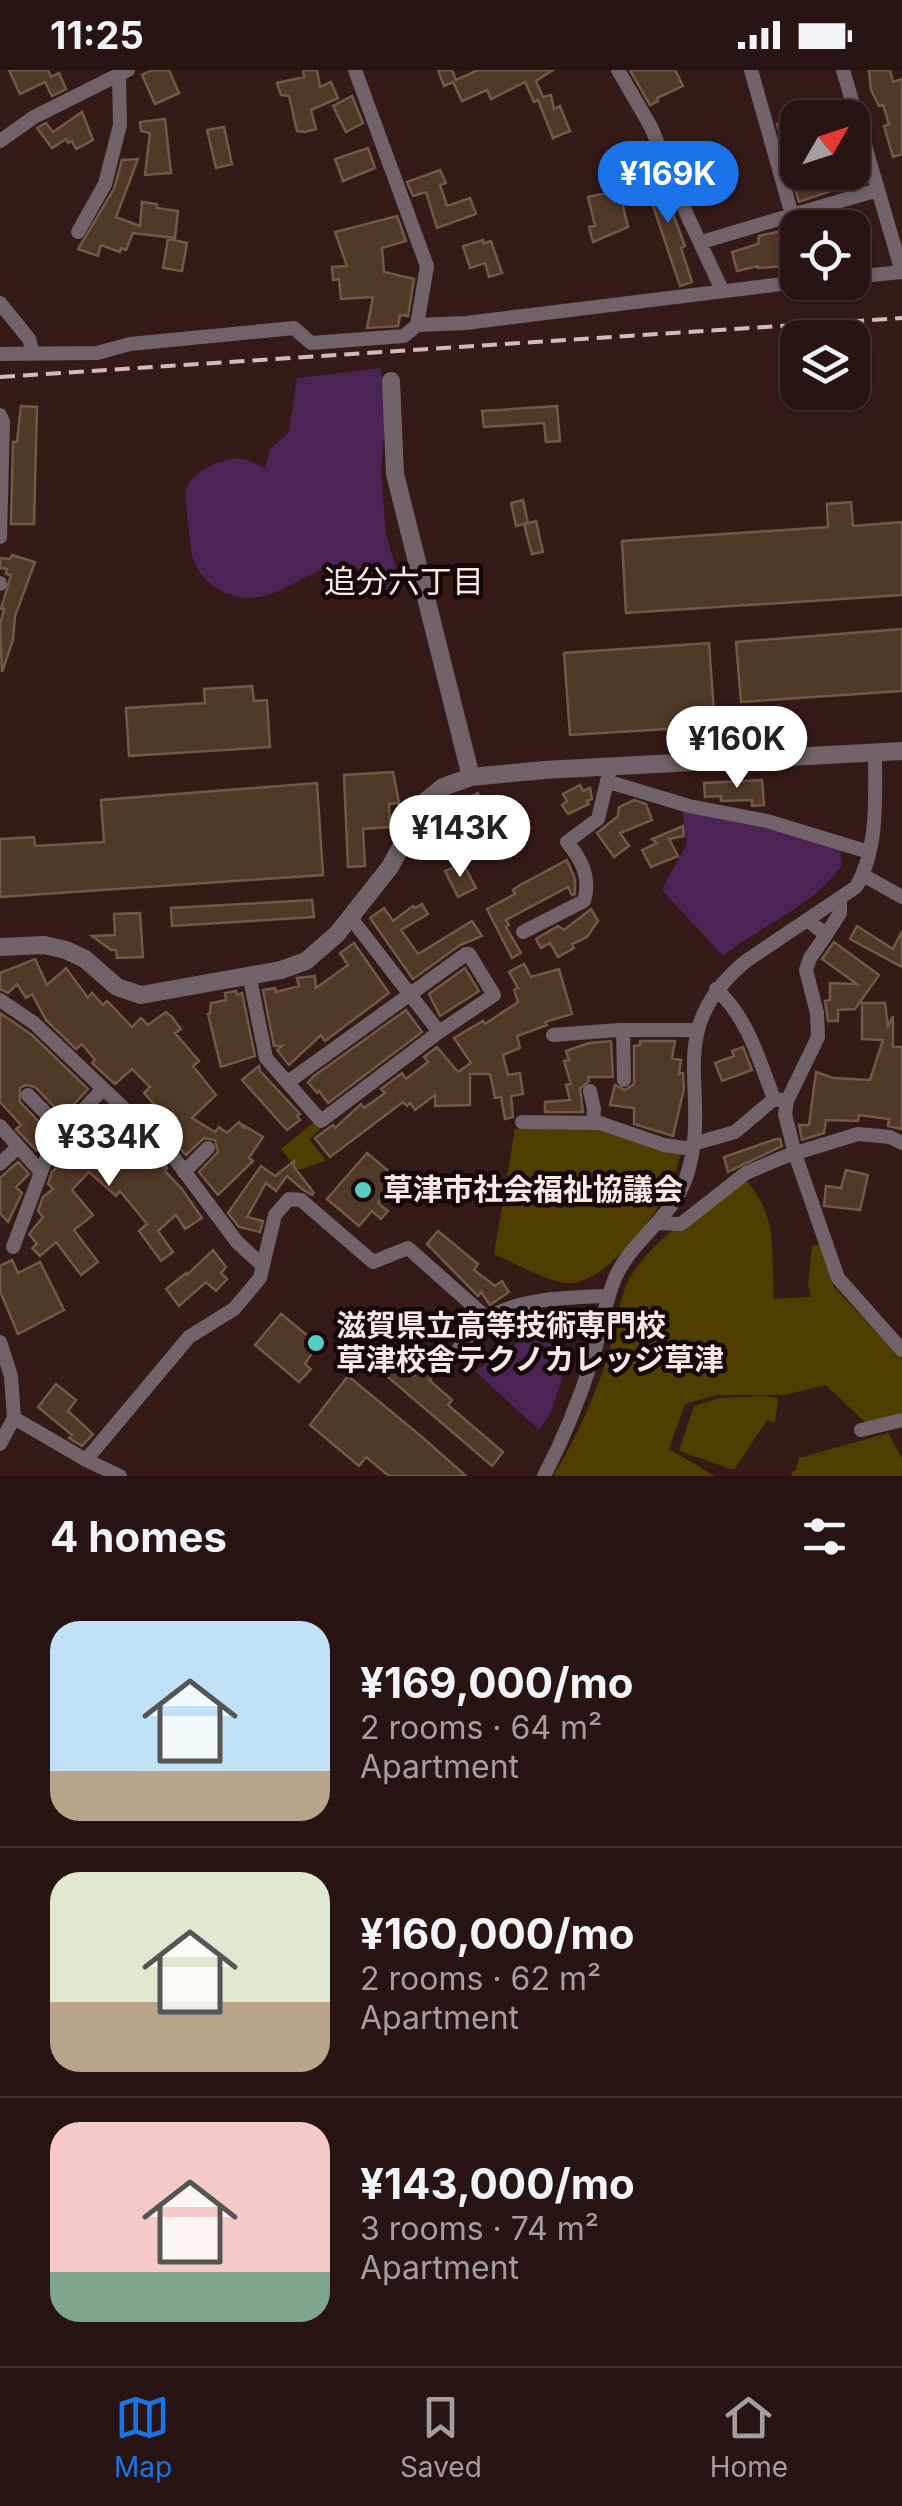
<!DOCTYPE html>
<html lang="en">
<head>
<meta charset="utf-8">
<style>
  body { margin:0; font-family:Inter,"Noto Sans JP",sans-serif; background:#342120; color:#f1f3f6; height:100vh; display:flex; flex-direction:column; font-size:38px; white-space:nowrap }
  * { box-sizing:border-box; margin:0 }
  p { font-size:32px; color:#a59e9f }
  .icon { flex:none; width:55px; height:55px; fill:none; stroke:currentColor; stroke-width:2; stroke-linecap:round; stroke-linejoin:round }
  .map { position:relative; height:1406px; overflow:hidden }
  .details { display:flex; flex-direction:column; background:#281412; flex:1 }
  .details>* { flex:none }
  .needle { width:65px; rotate:51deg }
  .controls { position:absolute; left:780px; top:30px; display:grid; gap:20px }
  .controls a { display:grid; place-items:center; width:90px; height:90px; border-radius:20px; background:#281412; box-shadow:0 2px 8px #0004,0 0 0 2px #443332; font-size:50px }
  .price { position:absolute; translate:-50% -85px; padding:0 22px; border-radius:35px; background:#fff; color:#222; font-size:32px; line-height:65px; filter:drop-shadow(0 2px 5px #0008) }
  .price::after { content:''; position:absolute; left:50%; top:60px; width:30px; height:22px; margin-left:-15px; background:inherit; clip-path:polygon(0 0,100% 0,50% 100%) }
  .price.active { background:#1a73e8; color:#fff }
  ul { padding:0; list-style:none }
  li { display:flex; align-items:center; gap:30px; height:250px; padding:0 50px }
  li+li { border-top:2px solid #443332 }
  li span { display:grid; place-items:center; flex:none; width:280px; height:200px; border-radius:30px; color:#555 }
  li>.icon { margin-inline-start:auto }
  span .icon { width:120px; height:120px; fill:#fffc; stroke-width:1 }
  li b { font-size:42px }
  h2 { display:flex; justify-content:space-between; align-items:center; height:120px; padding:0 50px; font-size:42px }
  .status { display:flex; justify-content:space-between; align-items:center; height:70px; padding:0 50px; background:#281412; direction:ltr }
  .status svg { height:28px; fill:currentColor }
  .tabs { display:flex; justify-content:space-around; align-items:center; height:140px; border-top:2px solid #443332; background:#281412; font-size:28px; color:#a59e9f }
  .tabs a { display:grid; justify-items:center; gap:5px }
  .tabs .active { color:#1a73e8 }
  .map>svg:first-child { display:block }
</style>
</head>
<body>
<div class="status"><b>11:25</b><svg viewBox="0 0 49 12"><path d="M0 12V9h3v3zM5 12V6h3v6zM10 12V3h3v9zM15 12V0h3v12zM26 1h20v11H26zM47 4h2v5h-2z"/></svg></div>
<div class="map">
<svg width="902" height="1406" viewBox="0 0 902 1406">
  <rect width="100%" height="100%" fill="#351a18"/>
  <path fill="#503e01" d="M314,1052l6,7 -11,10 17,22 -28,9 -17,-21z
    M551,1055l44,3 86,27c-5,13 -8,26 -14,37 -15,29 -65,95 -101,91 -23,-3 -51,-20 -72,-29l21,-125z
    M743,1107c37,39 27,71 31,122l37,-2 -3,-13 4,-38 9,-2 13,43 68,72v59l-35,6 -41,-39 -42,10h-67l-32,9 -16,45 46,27h-162c25,-40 43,-82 57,-127 7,-23 8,-46 18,-68 21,-41 78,-75 115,-104z
    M765,1326l13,3 -3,24 -8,-3 -33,50 -55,-19 15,-45 26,-8z
    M888,1363l14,25v18h-110l-1,-3 5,-3 3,-12z"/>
  <path fill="#4b2355" d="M381,298l4,58 -4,43 5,66 14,46 -5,21c-9,-10 -21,-27 -33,-32 -49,-21 -84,48 -138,22 -12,-5 -27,-19 -31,-33 -2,-6 -9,-64 -7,-69 5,-19 39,-34 57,-31 7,2 15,6 22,9l5,-19 19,-17 8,-54z
    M682,740l152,33 6,7 2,15c-31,43 -79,59 -119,91l-61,-66 25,-47z
    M553,1265l2,12 15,7 -19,58 -12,18 -64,-59 53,-35z"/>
  <path fill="#513927" stroke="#735947" stroke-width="2.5" d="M9,0h39l3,7 8,-4 7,16 -14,7 -7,-14 -25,12z
    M152,0h17l10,23 -24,11 -13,-29z
    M303,0h14l3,17 11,-5 7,16 -27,12 5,19 -11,3 -8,-1 -8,-35 -8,-1 -4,-12 27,-6z
    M438,0h14l4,10 22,-10h75l-17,11 7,16 8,-2 3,14 6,-3 10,25 -17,7 -15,-38 -4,2 -9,-20 -34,17 -4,-9 -25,11 -9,-19 -9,4z
    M630,0h45l8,16 -26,12 1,3 -8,4z
    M869,0h21l3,12 9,-3v75l-9,3 -9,-31 5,-2 -6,-19 -4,1 -8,-16z
    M352,26l11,27 -17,9 -13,-26z
    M82,42l11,28 -17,9 -4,-8 -4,2 -2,-4 -14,9 -15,-20 9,-5 7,9z
    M798,48v54h63l3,11 -24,7 -1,-2 -40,14 -22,-78z
    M165,49l6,54 -26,2 5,-42 -9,-2 -1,-9z
    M224,57l8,37 -16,4 -9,-38z
    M368,78l7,20 -32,13 -8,-22z
    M138,89l-22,58 24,9 2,-24 15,2v4l21,3 -3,27 -42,-5 -7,17 -5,-2 -1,4 -19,-7 -3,11 -20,-7 36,-60 8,-29z
    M656,99l29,77 -4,2 11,34 -12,4 -37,-110z
    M440,100l6,13 -6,2 7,21 23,-8 6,16 -39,14 -11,-36 -13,4 -6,-14z
    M618,115l10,42 -35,15 -4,-15 6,-1 -7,-29 18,-4 -1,-4z
    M397,146l9,25 -24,7 2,24 30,7 -6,37 -8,-1 -2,11 -31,2 6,-31 -32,2 -2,-20 -6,1 -1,-13 15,-1 -12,-34z
    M798,157v38l-40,3v-2l-21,5 -5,-19 26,-8 1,-8z
    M168,169l19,4 -5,28 -19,-3z
    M483,170l1,3 7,-2 11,32 -13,4 -4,-14 -15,5 -7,-22z
    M21,336l16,1 -3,117h-23l2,-82h4z
    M557,336l3,35 -14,1 -2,-19 -60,4 -2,-16z
    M523,430l5,23 -3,1 11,-3 7,31 -11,2 -8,-30 -8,2 -5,-23z
    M851,432l2,24 49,-4v73l-276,18 -4,-72 206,-14 -1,-23z
    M12,485l23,7 -20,54 -2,24 -11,32 -2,-47 4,-16h-3l10,-34 -5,-1 1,-5 -7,-1v-10l10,1z
    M902,559v62l-161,11 -5,-60z
    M709,573l6,83 -145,9 -6,-82z
    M252,616l2,15 13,-1 3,47 -141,9 -3,-48 79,-5 -1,-14z
    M393,702l6,31 -10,1 1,23 -27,2 2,37 -17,1 -4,-92z
    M762,710l2,25 -12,1v-6l-31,1v-5l-16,1 -1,-14z
    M317,713l6,92 -323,22v-58l34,-2 1,9 69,-4 -3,-42z
    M580,715l3,6 7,-3 2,11 -5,2 2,3 -21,10 -6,-9 5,-4 -4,-7z
    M478,723l23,48 -21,11 -24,-49z
    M634,730l12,4 6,16 -32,13 9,13 -15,11 -17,-24 21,-17 1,-9z
    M683,756l1,10 -15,3 9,17 -27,11 -9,-17 15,-7 -5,-4z
    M567,790l8,19v15l-3,1 -4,-8 -62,33 3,5 -3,2 15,26 -9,5 -25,-49 28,-15 -2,-4 7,-5z
    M463,793l13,25 -18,9 -13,-26z
    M312,830l2,17 -142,9 -1,-18z
    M422,834l6,10 -27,16 17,24 54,-33 10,15 -22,9 -47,34 -43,-61 14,-10 9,13 20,-15 2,2z
    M591,839l7,12 -11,16 -15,7 2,4 -16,9 -8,-14 -9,5 -5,-9 22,-13 6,4z
    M140,843l3,44 -26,1 -1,-8h-5l-19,-14 23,-1 -1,-21z
    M857,856l36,23 9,-18v36l-52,-28z
    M834,872l45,33 -24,34 -17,1v11h-10l-3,-20 5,-1v-17l27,1 -35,-25z
    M354,873l35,50 -64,48 -4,-6 -32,30 -12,-15 5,-4h-8l-11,-56 12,-2 1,4 23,-6 -2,-8 18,-2 1,12 32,-23 -8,-12z
    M35,889l12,26 19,-17 22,30 4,-5 11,12 4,-4 25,26 9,-9 7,7 18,-13 6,5 9,12 -6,4 24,28 -6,5 23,29 -24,23 23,14 4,-5 8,6 12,-11 6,7 -2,-4 20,12 -14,21 4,3 -35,34 -19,-23 19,-20 -3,-12 -11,-2 -18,17 -25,-26 2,-2 -9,-11 6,-5 -16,-18 6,-6 -18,-18 -17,15 -23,-21 3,-3 -13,-16 -6,5 -30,-29 -14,-26 -6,4 -9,-14 -9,9 -8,-4v-16z
    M524,894l7,13 28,-8 13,45 -27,8 2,3 -30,11 3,12 -17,7 5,20 12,-2 3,21 -12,2 2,21 -8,2 -4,-22 -6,1 -5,-24h-20v31l-35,1v-11l-20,15 -5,-7 -3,3 -4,-4 -73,55 -15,-19 18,-13 2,3 26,-24 3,4 21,-15 -4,-4 21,-16 4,6 22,-17 -4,-5 13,-10 21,25 13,-9 -17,-25 29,-17 2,3 33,-22 -4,-12 4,-2 -9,-16z
    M465,898l14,23 -39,25 -11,-22z
    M236,921l1,4 5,-2 13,63 -34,11 -13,-53 2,-1 1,-10 15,-3 -1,-7z
    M862,933h23l3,23 5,-10v31h9v82l-14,-3 1,-7 -30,-4 -1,6 -32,-1 -2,13 -22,7 -3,-15h10l7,-53 17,6 37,2 13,-40 -21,-1z
    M406,940l16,22 -94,71 -9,-12 -2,2 -9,-11 6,-6z
    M0,943l32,22 56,54 -25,27 -28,-29 -9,-2 -6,3v14l28,29 -11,20 -21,-22 5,-4 -21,-23z
    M611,971l2,36h-25l1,4 -9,8 3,23h-38v-10l25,-2 -4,-15 5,-1 -7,-23 5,-1 -3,-9 23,-8z
    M640,971h35l-3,17 9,2 -2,14 4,-1 1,16 -11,47 -39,-12v-16l-24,-3 5,-20 10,5 9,-6v-38l6,-1z
    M743,977l9,23 -30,11 -7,-18 19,-7 -2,-5z
    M259,996l1,5 40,43 -3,2 3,4 -13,10 -45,-50z
    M102,1036l57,50 8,12 -2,3 17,18 20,29 -17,11 -9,-14 -18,16 15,21 -12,9 -22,-30 8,-7 -27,-33 -4,5 -27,-24 -17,18 21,25 -19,15 24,32 -17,13 -25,-33 -16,14 -8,-8 5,-4 -8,-10 14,-17 -5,-6 5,-14 10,-8 -5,-5 4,-12 14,-13 -7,-6 2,-4z
    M776,1069h4l2,7 -54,26 -4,-15z
    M367,1083l32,27 -21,23 10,8 -7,8 -9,-8 -13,15 -32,-27z
    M294,1091v6l20,26 -2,2 -10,-6 -15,-13 -11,15 -10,-8 -19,34 16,4 -3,11 -21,-5 -11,-14 33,-47 14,10z
    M18,1092l11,12 -13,13 6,6 -14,29 -8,-9v-35z
    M846,1100l22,5 -8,35 -36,-4 2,-20 15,2z
    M438,1161l40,33 -4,6 21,16 7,-5 7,11 -19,13 -9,-13 -3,4 -51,-52z
    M213,1180l13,17 -5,6 6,6 -11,12 -10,-9 -27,24 -13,-17 20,-16 1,2z
    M12,1190l6,13 22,-11 24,48 -46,24 -18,-43v-25z
    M281,1244l37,30 -13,20 6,5 -12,13 -44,-37z
    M371,1270l43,36 7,-7 10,9 -2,2 23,20 -4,5 55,47 -11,14 -132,-113z
    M348,1306l74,61 44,39h-77l-23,-19 -7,9 -49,-41z
    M56,1314l20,16 -8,11 25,23 -11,12 -13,-8 3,-3 -34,-28z"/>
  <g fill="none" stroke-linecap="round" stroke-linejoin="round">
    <path stroke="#716369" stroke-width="14" d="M618,0l33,57 37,90 34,73
      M843,0l59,202
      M0,71l34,-24 94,-47
      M792,145l86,-25
      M78,162l27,-48 15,-59 -1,-50
      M702,172l90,-27 -41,-145
      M852,207l50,-5
      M0,233l29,36 4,14
      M417,255l49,-2 332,-41
      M0,284l97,-1 33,-9 164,-16 17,15 93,-7 13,-11 10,-59 -72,-196
      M0,345l3,7 -3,115
      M0,513v1
      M609,712l80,24 78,15 102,31
      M863,805l39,22
      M351,848l88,114
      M809,851l17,14 -16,23 -4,12 11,43 1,24 -31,64 -2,13 10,40 43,124 64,72
      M523,862l61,-31c7,-23 -2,-41 -17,-59l31,-23 11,-46
      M826,865l14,-22v-14
      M249,904l17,84 55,63 118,-89 55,-37 -25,-41h-3l-178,128
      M716,919c32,29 43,71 58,110
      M0,930l34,23 135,128 68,91 26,24
      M623,960l1,50
      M553,965l65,-5h79
      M590,1021l4,18 -1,14
      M28,1025l35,36
      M522,1052l78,1 64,22 28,4
      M0,1056l40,45
      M693,1074l42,-12 39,-33 9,1
      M0,1094l18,-17
      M184,1102l24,-24
      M660,1153l21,1 65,-51 40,-17 72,-22 32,3 12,6
      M13,1177l39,-104 50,-53
      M0,1272l11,34 3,42 -14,26
      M448,1291c12,-13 24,-29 38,-41 28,-22 88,-23 123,-24
      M14,1348l72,42 34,16
      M861,1360l41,-10
      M86,1390l103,-123 45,-28 26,-31 15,-63 14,-16 12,1 72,62 35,-14 80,71
      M544,1406c20,-38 36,-78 49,-119 8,-27 12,-56 23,-81 17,-37 56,-58 70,-98 29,-86 -28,-144 60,-217l110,-74c23,-39 19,-90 19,-134"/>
    <path stroke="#716369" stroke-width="18" d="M391,311l4,93 76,303
      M0,877l44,-2 22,5 19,9 32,28 24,8 140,-25 25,-9 31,-27 53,-67 36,-66 17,-14 28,-10 73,-7 358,-19"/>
    <path stroke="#d1bcba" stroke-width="4" stroke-dasharray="15 8" stroke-linecap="butt" d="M0,307l902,-59"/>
  </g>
  <g fill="#55cec4" stroke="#150808" stroke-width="4">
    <circle cx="363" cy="1120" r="10"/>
    <circle cx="316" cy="1273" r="10"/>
  </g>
  <g text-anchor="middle" stroke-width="9" stroke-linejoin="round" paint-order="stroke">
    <g font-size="30" font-weight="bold" fill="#fbe7e5" stroke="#150808" text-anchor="start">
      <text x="383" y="1130">草津市社会福祉協議会</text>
      <text x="336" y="1266">滋賀県立高等技術専門校<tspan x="336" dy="34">草津校舎テクノカレッジ草津</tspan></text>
    </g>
    <g font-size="32" fill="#fbe7e5" stroke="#150808">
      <text x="404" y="523">追分六丁目</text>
    </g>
  </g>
</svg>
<div class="controls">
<a><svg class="needle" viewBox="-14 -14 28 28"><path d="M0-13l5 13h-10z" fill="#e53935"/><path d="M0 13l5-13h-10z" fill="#a59e9f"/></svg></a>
<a><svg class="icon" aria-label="locate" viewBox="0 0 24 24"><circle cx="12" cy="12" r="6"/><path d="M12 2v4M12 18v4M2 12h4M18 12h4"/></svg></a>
<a><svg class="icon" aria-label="layers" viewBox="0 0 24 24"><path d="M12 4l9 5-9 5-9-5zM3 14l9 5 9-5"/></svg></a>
</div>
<b class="price active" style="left:668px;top:156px">¥169K</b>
<b class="price" style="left:737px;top:721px">¥160K</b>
<b class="price" style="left:460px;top:810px">¥143K</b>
<b class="price" style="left:109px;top:1119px">¥334K</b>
</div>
<section class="details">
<h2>4 homes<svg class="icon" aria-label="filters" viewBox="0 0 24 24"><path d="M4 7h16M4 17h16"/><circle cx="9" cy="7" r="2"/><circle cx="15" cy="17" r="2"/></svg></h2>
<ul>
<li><span style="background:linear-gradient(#bfe0f5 75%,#b9a48a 0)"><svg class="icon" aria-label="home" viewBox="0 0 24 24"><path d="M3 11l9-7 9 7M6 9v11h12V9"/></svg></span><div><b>¥169,000/mo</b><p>2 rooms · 64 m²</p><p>Apartment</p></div></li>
<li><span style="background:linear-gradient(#dfe7d0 65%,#b9a48a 0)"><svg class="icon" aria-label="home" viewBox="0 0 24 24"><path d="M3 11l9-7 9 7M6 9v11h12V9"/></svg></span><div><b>¥160,000/mo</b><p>2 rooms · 62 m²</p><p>Apartment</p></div></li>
<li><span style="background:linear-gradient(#f6c9c9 75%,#7fa58c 0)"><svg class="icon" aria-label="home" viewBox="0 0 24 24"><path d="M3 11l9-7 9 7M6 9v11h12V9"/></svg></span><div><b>¥143,000/mo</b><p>3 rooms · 74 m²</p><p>Apartment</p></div></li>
</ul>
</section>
<nav class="tabs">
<a class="active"><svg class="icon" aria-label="map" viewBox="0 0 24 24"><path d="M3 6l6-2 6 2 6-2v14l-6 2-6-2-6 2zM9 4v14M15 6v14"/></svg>Map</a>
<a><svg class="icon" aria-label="saved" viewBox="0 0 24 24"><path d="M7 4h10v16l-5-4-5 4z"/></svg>Saved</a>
<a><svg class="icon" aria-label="home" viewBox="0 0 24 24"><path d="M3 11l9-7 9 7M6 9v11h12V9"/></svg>Home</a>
</nav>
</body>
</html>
